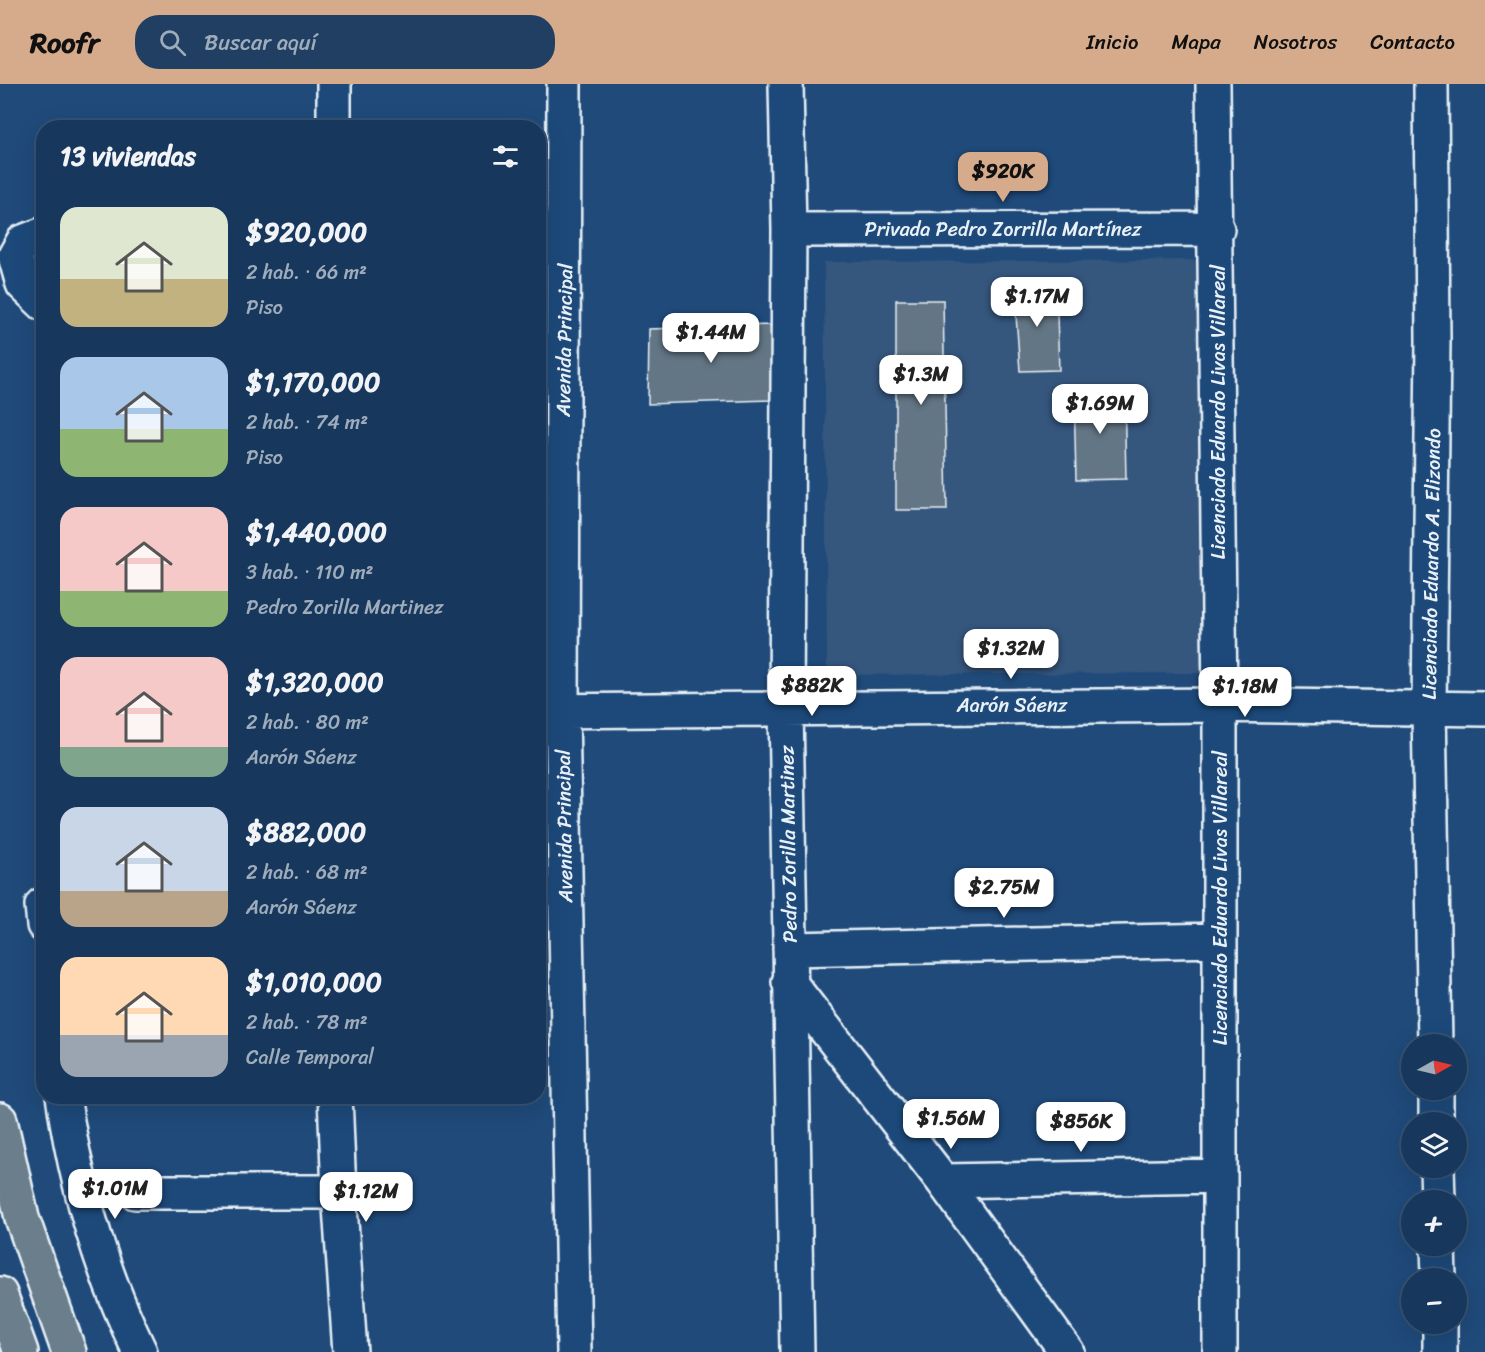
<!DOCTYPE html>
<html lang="es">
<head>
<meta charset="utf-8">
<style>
  body { margin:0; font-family:Sriracha,sans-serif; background:#203f62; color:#f1f3f6; height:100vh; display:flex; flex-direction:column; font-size:22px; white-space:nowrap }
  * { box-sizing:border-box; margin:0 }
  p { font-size:20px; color:#9eacbb }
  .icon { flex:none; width:33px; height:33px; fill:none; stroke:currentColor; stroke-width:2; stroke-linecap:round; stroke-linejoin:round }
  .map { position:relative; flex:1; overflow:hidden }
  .side { position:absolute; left:36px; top:36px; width:510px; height:984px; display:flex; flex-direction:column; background:#17385c; border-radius:24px; box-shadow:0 6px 24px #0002,0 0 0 2px #365272 }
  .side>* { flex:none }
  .needle { width:39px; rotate:82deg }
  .controls { position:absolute; left:1401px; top:950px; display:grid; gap:12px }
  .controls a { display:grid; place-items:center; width:66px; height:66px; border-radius:50%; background:#17385c; box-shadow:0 6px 24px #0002,0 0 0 2px #365272; font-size:30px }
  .price { position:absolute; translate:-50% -51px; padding:0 14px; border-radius:12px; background:#fff; color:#222; font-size:20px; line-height:39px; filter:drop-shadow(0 2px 3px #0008) }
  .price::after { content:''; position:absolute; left:50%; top:36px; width:18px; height:14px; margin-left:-9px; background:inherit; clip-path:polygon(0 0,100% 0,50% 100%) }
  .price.active { background:#d6ab8b; color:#111 }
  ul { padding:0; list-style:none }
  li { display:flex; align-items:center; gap:18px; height:150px; padding:0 24px }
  li span { display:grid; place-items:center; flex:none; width:168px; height:120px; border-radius:18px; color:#555 }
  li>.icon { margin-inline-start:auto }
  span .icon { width:72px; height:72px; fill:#fffc; stroke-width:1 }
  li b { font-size:26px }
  h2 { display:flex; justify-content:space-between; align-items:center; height:72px; padding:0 24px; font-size:26px }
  header { display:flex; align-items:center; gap:36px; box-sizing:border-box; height:84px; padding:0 30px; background:#d6ab8b; color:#111 }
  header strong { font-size:28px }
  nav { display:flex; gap:33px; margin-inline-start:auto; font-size:21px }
  .search { width:420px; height:54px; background:#203f62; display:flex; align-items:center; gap:15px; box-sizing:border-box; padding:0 21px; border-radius:24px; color:#9eacbb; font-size:22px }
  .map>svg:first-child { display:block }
</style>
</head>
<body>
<header>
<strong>Roofr</strong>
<div class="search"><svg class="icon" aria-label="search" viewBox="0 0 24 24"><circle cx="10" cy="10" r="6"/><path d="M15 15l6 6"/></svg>Buscar aquí</div>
<nav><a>Inicio</a><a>Mapa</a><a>Nosotros</a><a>Contacto</a></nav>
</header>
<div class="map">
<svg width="1485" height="1268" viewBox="0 0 1485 1268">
  <rect width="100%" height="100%" fill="#1f4a7a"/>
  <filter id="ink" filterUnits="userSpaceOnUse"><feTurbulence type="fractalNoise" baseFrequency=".0167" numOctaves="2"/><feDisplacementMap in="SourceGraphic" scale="12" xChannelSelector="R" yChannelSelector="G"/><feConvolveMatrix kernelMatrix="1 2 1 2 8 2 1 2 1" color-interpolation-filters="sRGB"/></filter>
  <g filter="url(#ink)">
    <path fill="#34577d" d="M1202,176l3,413 -378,2 -3,-413z"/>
    <path fill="#647685" stroke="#e8f1f8" stroke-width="1.5" d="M1056,201l3,85 -39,1 -6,-84z
      M896,216h47l4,210h-51z
      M773,241l-1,75 -124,4 1,-75z
      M1124,305l2,90 -50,1 -2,-89z"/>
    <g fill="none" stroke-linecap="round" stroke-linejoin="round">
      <g stroke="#e8f1f8" stroke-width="38">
        <path id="minor" d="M564,0l-2,626 12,642
          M786,0l3,146 -3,477 11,645
          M1213,0l7,621v647
          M1431,0l2,256 -4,369 6,335
          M334,44v-44
          M789,146l428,-1
          M44,150l-21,8 -8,14 8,28 21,20
          M538,627l682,-6 265,4
          M42,821l2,20
          M790,865l429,-9
          M789,898l154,199 124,171
          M1436,1005v33
          M63,1012c13,89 38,175 77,256
          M335,1012l4,96 11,160
          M1437,1083l1,33
          M943,1097l276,-5
          M135,1108h204
          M1438,1161l1,33
          M1440,1239v29"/>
      </g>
      <g stroke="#e8f1f8" stroke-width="38">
        <path id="highway" d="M0,1036l22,98 47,134
          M0,1210l21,58"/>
      </g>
      <use href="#minor" stroke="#1f4a7a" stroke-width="33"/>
      <use href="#highway" stroke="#6b7e8b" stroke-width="33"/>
    </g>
  </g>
  <g text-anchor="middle" stroke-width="4.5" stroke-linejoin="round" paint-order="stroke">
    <g font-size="20" fill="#e8f1f8" stroke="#1f4a7a">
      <text x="1003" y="152">Privada Pedro Zorrilla Martínez</text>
      <text transform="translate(564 256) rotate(-89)" y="7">Avenida Principal</text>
      <text transform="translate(1218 328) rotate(-90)" y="7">Licenciado Eduardo Livas Villareal</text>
      <text transform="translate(1431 480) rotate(-89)" y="7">Licenciado Eduardo A. Elizondo</text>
      <text x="1012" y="628">Aarón Sáenz</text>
      <text transform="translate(564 742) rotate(-91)" y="7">Avenida Principal</text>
      <text transform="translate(788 760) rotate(-91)" y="7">Pedro Zorilla Martinez</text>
      <text transform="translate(1220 814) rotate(-90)" y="7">Licenciado Eduardo Livas Villareal</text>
    </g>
  </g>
</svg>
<div class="controls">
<a><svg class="needle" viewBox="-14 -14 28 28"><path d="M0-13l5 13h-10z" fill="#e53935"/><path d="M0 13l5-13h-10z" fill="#9eacbb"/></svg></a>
<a><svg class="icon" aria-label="layers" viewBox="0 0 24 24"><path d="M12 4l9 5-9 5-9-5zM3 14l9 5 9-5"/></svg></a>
<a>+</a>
<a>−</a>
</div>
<b class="price active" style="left:1003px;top:119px">$920K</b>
<b class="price" style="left:1037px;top:244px">$1.17M</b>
<b class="price" style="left:711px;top:280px">$1.44M</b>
<b class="price" style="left:921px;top:322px">$1.3M</b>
<b class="price" style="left:1100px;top:351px">$1.69M</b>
<b class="price" style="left:1011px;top:596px">$1.32M</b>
<b class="price" style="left:812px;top:633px">$882K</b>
<b class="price" style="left:1245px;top:634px">$1.18M</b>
<b class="price" style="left:1004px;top:835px">$2.75M</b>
<b class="price" style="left:951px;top:1066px">$1.56M</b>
<b class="price" style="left:1081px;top:1069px">$856K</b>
<b class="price" style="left:115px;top:1136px">$1.01M</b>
<b class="price" style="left:366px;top:1139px">$1.12M</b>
<section class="side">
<h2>13 viviendas<svg class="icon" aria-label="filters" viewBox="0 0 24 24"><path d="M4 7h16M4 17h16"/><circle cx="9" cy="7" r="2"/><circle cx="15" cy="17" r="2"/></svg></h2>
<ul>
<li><span style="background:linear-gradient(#dfe7d0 60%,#c2b280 0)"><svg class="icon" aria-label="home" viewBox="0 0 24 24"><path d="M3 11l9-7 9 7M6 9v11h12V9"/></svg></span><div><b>$920,000</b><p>2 hab. · 66 m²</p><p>Piso</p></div></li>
<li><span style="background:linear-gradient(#a9c7e8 60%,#8fb573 0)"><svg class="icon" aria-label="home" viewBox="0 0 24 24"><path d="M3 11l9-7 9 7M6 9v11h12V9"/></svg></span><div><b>$1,170,000</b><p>2 hab. · 74 m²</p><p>Piso</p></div></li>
<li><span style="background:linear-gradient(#f6c9c9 70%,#8fb573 0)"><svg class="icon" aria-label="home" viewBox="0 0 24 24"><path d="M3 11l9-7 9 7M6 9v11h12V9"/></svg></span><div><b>$1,440,000</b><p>3 hab. · 110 m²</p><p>Pedro Zorilla Martinez</p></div></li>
<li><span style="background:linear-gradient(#f6c9c9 75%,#7fa58c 0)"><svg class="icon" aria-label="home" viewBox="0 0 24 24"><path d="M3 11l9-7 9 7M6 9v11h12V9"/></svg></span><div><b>$1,320,000</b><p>2 hab. · 80 m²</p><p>Aarón Sáenz</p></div></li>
<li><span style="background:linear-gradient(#c9d6e8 70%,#b9a48a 0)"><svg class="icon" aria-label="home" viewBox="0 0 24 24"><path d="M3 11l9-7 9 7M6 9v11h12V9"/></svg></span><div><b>$882,000</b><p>2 hab. · 68 m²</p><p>Aarón Sáenz</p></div></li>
<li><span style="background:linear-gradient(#ffd9b3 65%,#9aa5b1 0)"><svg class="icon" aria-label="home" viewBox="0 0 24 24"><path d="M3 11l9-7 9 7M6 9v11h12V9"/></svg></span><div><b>$1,010,000</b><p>2 hab. · 78 m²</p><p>Calle Temporal</p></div></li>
</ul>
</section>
</div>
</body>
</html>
